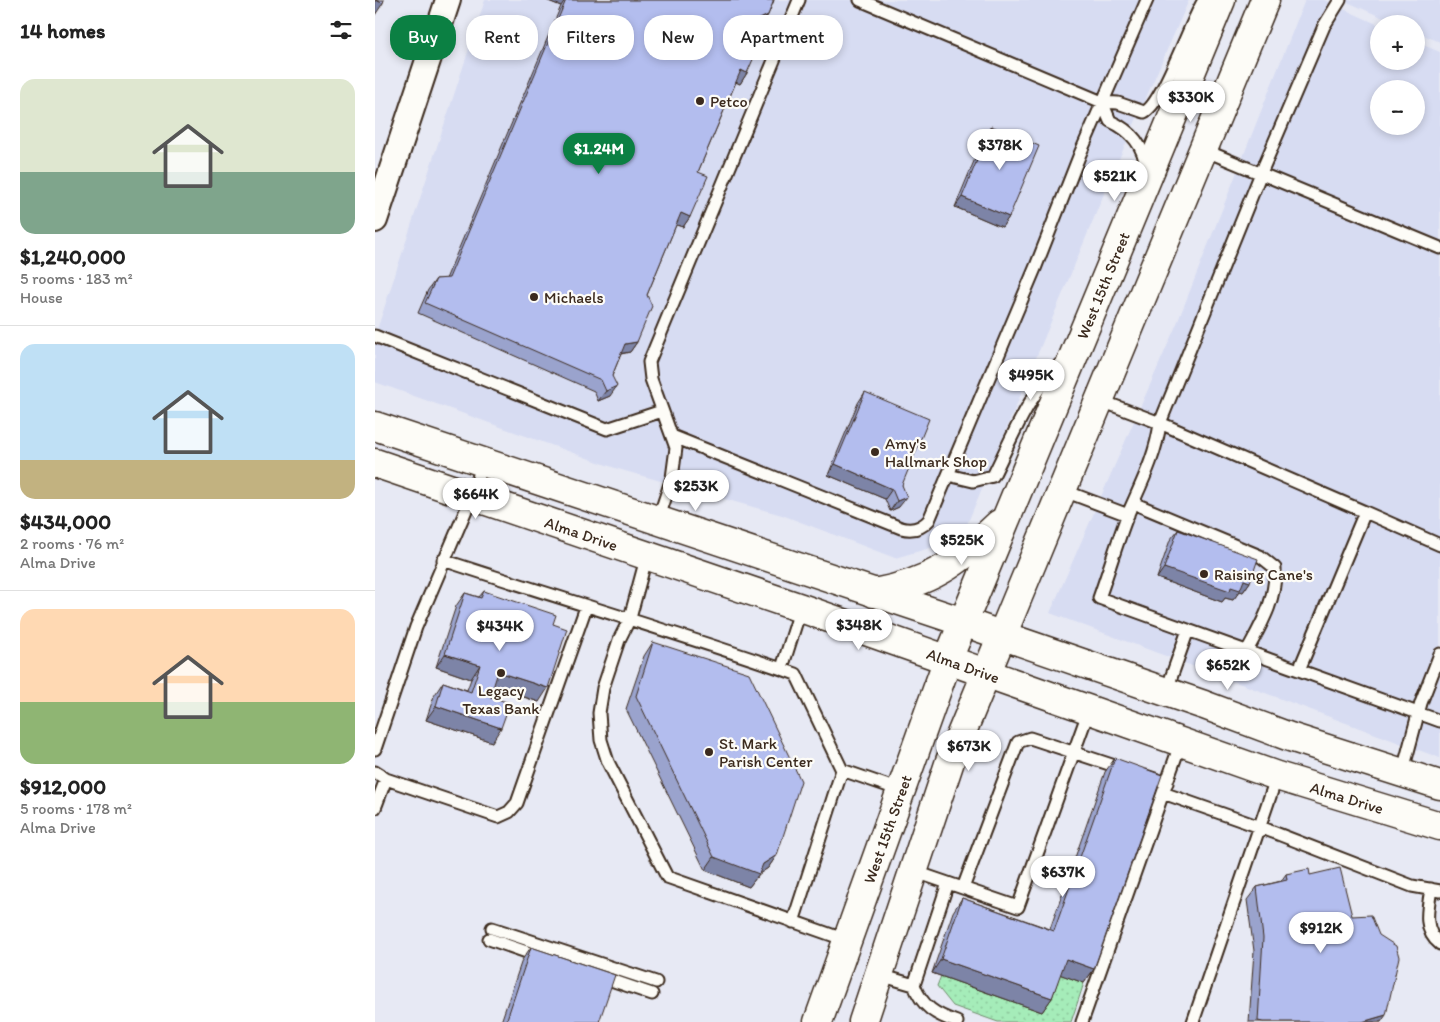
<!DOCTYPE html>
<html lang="en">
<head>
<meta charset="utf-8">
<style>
  body { margin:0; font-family:Itim,sans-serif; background:#f2f2f2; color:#222; height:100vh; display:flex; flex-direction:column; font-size:19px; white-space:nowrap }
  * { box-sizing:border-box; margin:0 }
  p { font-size:16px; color:#767676 }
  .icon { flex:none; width:28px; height:28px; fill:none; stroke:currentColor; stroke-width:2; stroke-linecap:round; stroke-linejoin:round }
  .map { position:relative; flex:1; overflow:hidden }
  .panel { display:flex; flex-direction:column; background:#fff; width:375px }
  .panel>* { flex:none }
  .top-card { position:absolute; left:15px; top:15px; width:475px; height:45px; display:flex; gap:10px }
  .controls { position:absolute; left:995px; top:15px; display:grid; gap:10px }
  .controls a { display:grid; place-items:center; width:55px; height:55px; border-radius:50%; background:#fff; box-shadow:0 2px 8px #0003; font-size:25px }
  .price { position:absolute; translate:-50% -42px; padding:0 11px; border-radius:18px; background:#fff; color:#222; font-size:16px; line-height:32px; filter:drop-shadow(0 1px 2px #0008) }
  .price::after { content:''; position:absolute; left:50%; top:30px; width:15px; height:11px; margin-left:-8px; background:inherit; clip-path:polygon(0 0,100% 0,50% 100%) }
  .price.selected { background:#0b8043; color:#fff }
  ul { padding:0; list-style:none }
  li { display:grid; align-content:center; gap:10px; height:265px; padding:0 20px }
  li+li { border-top:1px solid #e0e0e0 }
  li span { display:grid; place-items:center; height:155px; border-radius:15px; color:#555 }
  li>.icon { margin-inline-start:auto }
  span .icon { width:90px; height:90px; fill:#fffc; stroke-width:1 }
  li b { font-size:21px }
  h2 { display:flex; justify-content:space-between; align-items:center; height:60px; padding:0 20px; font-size:21px }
  .tag { padding:0 18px; border-radius:20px; background:#fff; box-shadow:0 2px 8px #0003; font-size:18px; line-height:45px }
  .tag.selected { background:#0b8043; color:#fff }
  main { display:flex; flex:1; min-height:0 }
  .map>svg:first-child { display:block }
</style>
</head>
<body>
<main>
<section class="panel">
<h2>14 homes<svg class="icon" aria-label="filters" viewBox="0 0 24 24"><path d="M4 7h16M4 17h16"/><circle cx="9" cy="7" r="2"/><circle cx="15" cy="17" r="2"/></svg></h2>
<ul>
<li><span style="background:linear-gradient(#dfe7d0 60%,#7fa58c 0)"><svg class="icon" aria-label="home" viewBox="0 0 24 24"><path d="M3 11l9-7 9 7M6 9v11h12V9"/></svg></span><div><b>$1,240,000</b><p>5 rooms · 183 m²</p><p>House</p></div></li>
<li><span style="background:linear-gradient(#bfe0f5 75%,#c2b280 0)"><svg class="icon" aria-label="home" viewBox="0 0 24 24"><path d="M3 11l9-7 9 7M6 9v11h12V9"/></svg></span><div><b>$434,000</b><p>2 rooms · 76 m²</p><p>Alma Drive</p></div></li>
<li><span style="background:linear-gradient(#ffd9b3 60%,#8fb573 0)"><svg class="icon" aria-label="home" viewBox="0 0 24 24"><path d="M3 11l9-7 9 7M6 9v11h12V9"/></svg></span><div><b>$912,000</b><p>5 rooms · 178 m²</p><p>Alma Drive</p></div></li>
</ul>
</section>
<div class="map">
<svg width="1065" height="1022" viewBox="0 0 1065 1022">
  <defs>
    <pattern id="park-dots" width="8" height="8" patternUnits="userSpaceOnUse" patternTransform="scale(1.25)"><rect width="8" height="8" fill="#a5ecb9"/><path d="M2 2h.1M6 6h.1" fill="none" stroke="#8fcb9f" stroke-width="1.8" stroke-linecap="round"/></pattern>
  </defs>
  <rect width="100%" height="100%" fill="#e7e9f4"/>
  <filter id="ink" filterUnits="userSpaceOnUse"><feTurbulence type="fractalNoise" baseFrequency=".02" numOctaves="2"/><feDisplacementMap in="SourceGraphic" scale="10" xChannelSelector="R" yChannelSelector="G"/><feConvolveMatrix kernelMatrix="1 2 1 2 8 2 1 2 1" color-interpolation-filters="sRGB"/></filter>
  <g filter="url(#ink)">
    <path fill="#d7dcf2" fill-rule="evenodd" d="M110,0h704l-81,184 -147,355 -66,19 -113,-43 -164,-46 -243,-87v-46z
      M930,0h19l55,25v36h37v-19l24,10v706l-390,-145 128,-292zM1004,89h37v37h-37z
      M968,0h97v42l-24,-10v-8h-19z"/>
    <path fill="url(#park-dots)" stroke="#708b6c" d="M681,973l28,10 -13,39h-73l-45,-16 -16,-20 4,-10z"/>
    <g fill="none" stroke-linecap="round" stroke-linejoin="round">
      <g stroke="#3b2a1e" stroke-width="15">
        <path id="service" d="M485,0l242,102 16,1 26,9c18,-7 46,-90 60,-112
          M727,102l8,19c20,9 34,23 36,47
          M829,150l236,98
          M0,336l232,93 55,-18
          M724,400l61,23 101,-250 63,-147 16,-26
          M297,436l229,92c11,3 20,1 28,-8l107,-254 44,-112 67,-154
          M573,475l25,6 20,-5c20,-40 37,-86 71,-116
          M687,490l66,25
          M758,503l127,53 15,12c1,33 -13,55 -28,83
          M990,512l75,33
          M283,520l14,-42 4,-30 -25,-69 -2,-17 150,-362
          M272,555l-17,63 -11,22 -16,48 -4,25 2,27 7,22 59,115 179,63
          M68,560c118,39 236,73 353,114l46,96 -49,152
          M407,668l19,-60
          M924,670l66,-158 -205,-89c-4,33 -19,61 -32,91 -11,28 -19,56 -29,84l341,123
          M791,692l22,-62
          M0,749l41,-122 56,-131 11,-33
          M467,770l58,20
          M0,772l11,7 112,38 11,-5 8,-9 69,-196
          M1027,774l19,-71 19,-49
          M771,776l21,7
          M788,793l97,34 152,59 28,5
          M0,808l11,-29
          M538,871l35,12
          M588,888l55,-146 12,-4 94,31
          M1056,889c-3,19 -9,41 9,55
          M117,928l164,54
          M114,939l52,18
          M505,975l34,10c8,22 22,30 43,37
          M224,976l53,18
          M539,985l34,-102 70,24 71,-197
          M707,1022l99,-280
          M818,1022l84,-246"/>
      </g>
      <g stroke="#3b2a1e" stroke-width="28">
        <path id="minor" d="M0,220l73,-220"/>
      </g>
      <g stroke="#3b2a1e" stroke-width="31">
        <g id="secondary">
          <path d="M0,426l588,196 241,83 86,32 150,48"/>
          <path id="s1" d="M0,463l426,145 476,168 163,50"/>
          <path d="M499,593c56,-10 84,-30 125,-69"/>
          <path id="s2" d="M443,1022l130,-363 273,-659"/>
          <path d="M488,1022l87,-261 315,-761"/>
        </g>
      </g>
      <use href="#service" stroke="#fdfcf7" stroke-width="11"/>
      <use href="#minor" stroke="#fdfcf7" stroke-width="24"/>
      <use href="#secondary" stroke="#fdfcf7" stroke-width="28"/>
    </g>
    <path fill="#9aa3cd" stroke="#3b2a1e" d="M171,0h228l-6,15 -7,10 -11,5 -2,5 2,10 -3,28 -7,11 -4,-2 -38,90 -8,45 -7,10 -7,-2 -29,70 -10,47 -7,10 -9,2 -9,22 -2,20 -12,5 -4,-10 -176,-78 10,-23 8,-11h10l115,-273z
      M616,126l18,91 -7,10 -47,-20 29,-70z
      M490,392l37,93 -3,22 -9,4 -5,-12 -57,-24 30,-72z
      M803,530l72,52 -7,10 -3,-1 -7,9 -8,-2 -3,4 -65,-24 13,-38z
      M109,591l69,33 -14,78 -46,-15 -3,10 2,45 -66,-22 8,-24 9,-14 24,8 4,-11 -35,-12 20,-61 9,-13 14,4z
      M278,642l124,213 -9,13 -9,6 -10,13 -44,-17 -79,-161 18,-53z
      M740,758l-21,211 -10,14 -24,-9 -8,24 -10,14 -110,-39 21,-61 9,-14 88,31 55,-157z
      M911,874l24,1 42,41 29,106h-132l5,-71 -7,-51 10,-13 24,-6z
      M156,947l68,75h-98l21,-62z"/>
    <path fill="#7d84a7" stroke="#3b2a1e" d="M0,0l8,3 -8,12z
      M171,0h19l-4,6z
      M393,15l-7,10 -14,7 7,-10z
      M366,70l6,3 -7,11 -7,-3z
      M587,197l47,20 -7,10 -47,-20z
      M306,213l9,4 -7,10 -9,-3z
      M262,342l-7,10 -12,2 7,-10z
      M242,386l-7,10 -12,5 8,-10z
      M460,464l57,25 -7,10 -57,-24z
      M532,497l-8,10 -9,4 7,-10z
      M789,568l67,19 13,-7 6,2 -7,10 -3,-1 -7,9 -8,-2 -3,4 -65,-24z
      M70,654l35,11 -9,14 -35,-12z
      M123,672l50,16 -9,14 -50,-17z
      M61,706l65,22 -9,14 -66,-22z
      M402,855l-9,13 -9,6 -10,13 -44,-17 9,-13 49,7z
      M566,959l111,39 -10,14 -110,-39z
      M691,959l28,10 -10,14 -28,-10z
      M1011,1015l-5,7h-19z"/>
    <path fill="#b3bdee" stroke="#3b2a1e" d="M0,0h9l-1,3z
      M191,0h208l-6,15 -14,7 -6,13 5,2 -3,8 8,3 -11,25 -6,-3 -43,102 10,4 -18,41 -9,-4 -34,82 5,11 -15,36 -12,2 -13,32 5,10 -11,5 -5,-11 -176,-77 11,-24 13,-1z
      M616,126l48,20 -30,71 -47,-20z
      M490,392l64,27 -27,66 5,12 -10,4 -5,-12 -57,-25z
      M803,530l80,29 -8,23 -6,-2 -4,10 -9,-3 -1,4 -66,-23z
      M109,591l72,24 -3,9 14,5 -19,59 -50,-16 -8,25 20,6 -9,25 -65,-22 7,-24 28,10 9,-27 -35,-11 20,-61 16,5z
      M278,642l96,31 52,108 -24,74 -14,9 -4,10 -45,-17 -78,-161z
      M740,758l47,17 -68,194 -28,-10 -14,39 -111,-39 21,-61 92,33z
      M965,868l12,48 19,-1 8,20 17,11 3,11 -13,58 -24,7h-99l-5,-1 5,-83 -6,-51 30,-7 -1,-6 23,-5 1,6z
      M156,947l84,28 -16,47h-93z"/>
  </g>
  <g fill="#3b2a1e" stroke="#fdfcf7" stroke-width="2">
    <circle cx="325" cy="101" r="5"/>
    <circle cx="159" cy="297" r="5"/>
    <circle cx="500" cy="452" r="5"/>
    <circle cx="829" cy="574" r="5"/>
    <circle cx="126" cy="673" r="5"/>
    <circle cx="334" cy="752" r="5"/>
  </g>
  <g text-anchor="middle" stroke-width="4.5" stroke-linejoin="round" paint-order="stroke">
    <g font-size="16" fill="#3b2a1e" stroke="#fdfcf7" text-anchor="start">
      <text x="335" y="107">Petco</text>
      <text x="169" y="303">Michaels</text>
      <text x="510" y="449">Amy's<tspan x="510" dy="18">Hallmark Shop</tspan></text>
      <text x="839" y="580">Raising Cane's</text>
      <text x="126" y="696" text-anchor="middle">Legacy<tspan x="126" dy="18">Texas Bank</tspan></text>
      <text x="344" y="749">St. Mark<tspan x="344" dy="18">Parish Center</tspan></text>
    </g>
    <g font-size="16" fill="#3b2a1e" stroke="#fdfcf7">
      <text dy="6" stroke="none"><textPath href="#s2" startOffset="790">West 15th Street</textPath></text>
      <text dy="6" stroke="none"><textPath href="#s1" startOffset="218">Alma Drive</textPath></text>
      <text dy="6" stroke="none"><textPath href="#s1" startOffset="622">Alma Drive</textPath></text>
      <text dy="6" stroke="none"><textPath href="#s1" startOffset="1028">Alma Drive</textPath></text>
      <text dy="6" stroke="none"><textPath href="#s2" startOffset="205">West 15th Street</textPath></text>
    </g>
  </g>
</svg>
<div class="controls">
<a>+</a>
<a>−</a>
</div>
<b class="price" style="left:816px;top:123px">$330K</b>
<b class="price" style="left:625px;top:171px">$378K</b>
<b class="price selected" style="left:224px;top:175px">$1.24M</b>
<b class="price" style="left:740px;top:202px">$521K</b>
<b class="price" style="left:656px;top:401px">$495K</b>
<b class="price" style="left:321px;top:512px">$253K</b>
<b class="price" style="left:101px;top:520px">$664K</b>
<b class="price" style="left:587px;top:566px">$525K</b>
<b class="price" style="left:484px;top:651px">$348K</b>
<b class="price" style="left:125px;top:652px">$434K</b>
<b class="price" style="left:853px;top:691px">$652K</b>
<b class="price" style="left:594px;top:772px">$673K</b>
<b class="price" style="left:688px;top:898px">$637K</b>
<b class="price" style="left:946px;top:954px">$912K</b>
<div class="top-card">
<a class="tag selected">Buy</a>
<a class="tag">Rent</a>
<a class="tag">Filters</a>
<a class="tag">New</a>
<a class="tag">Apartment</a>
</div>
</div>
</main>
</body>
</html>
